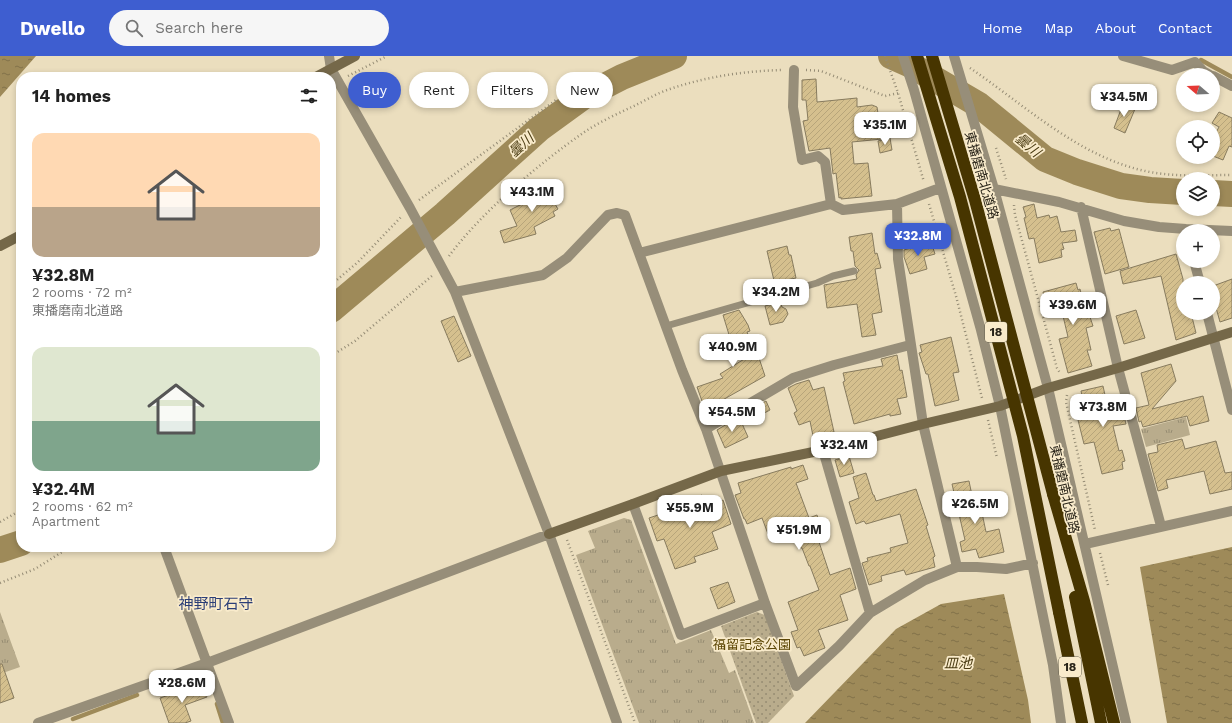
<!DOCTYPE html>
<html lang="en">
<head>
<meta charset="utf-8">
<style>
  body { margin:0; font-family:"Work Sans","Noto Sans JP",sans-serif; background:#f6f6f6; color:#222; height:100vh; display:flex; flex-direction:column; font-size:15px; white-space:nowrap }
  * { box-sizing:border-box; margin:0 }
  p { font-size:13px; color:#767676 }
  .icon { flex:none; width:22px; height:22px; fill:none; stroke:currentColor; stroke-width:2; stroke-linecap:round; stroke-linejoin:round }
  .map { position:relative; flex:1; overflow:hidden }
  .side { position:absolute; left:16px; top:16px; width:320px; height:480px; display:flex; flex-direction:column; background:#fff; border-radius:16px; box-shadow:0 2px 6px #0003 }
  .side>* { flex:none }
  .top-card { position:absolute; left:348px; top:16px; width:380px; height:36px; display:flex; gap:8px }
  .needle { width:26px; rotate:289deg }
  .fabs { position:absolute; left:1176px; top:12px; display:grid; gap:8px }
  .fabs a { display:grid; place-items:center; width:44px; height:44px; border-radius:50%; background:#fff; box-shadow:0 2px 6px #0003; font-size:20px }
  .price { position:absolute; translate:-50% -34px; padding:0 9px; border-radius:8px; background:#fff; color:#222; font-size:13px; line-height:26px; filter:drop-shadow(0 1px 2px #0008) }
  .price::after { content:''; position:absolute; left:50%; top:24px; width:12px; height:9px; margin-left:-6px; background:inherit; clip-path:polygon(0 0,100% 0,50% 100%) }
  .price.current { background:#3e5ed0; color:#fff }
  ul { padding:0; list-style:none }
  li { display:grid; align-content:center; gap:8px; height:212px; padding:0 16px }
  li span { display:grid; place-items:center; height:124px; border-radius:12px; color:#555 }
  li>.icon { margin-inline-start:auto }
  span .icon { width:72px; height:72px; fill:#fffc; stroke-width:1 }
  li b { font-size:17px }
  h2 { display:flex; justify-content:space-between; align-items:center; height:48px; padding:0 16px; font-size:17px }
  .pill { padding:0 14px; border-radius:18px; background:#fff; box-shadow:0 2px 6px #0003; font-size:14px; line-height:36px }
  .pill.current { background:#3e5ed0; color:#fff }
  header { display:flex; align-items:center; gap:24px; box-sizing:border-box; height:56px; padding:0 20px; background:#3e5ed0; color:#fff }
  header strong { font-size:19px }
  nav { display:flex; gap:22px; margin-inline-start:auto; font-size:14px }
  .search { width:280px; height:36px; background:#f6f6f6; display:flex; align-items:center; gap:10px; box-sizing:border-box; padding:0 14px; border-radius:22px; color:#767676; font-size:15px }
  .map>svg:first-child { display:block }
</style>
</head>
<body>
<header>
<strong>Dwello</strong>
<div class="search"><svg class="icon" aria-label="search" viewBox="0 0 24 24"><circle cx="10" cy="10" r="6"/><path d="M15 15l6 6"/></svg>Search here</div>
<nav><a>Home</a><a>Map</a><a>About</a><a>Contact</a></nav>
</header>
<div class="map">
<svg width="1232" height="667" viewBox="0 0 1232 667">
  <defs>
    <pattern id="grass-tufts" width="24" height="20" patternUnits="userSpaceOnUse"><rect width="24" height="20" fill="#b9ac8c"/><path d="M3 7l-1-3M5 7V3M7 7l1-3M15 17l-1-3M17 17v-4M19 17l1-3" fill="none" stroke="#968c72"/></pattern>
    <pattern id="park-dots" width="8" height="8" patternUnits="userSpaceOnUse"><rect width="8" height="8" fill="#b9ac8c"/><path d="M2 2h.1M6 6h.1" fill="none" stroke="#968c72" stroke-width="1.8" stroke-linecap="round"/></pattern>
    <pattern id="water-ripples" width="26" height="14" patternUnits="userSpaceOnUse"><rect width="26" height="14" fill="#9e8a59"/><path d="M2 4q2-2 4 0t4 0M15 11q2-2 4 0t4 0" fill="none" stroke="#817149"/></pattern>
    <pattern id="building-hatch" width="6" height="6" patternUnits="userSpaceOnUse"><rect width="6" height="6" fill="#d5c08e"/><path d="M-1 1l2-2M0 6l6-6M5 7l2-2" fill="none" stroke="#b7a57a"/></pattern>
  </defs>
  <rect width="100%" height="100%" fill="#ebdebe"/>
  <path fill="url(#grass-tufts)" d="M1186,361l4,18 -44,12 -5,-18z
    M624,462l7,2 45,124 35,-14 18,43 6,-3 19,53h-115l-63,-168 19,-7 -7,-17z
    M0,556l20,55 -20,7z"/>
  <path fill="url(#park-dots)" d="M757,556l8,3 29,81 -26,27h-12l-35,-97z"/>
  <path fill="url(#water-ripples)" d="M0,0h36l-36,41z
    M1232,491v176h-65l-27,-156z
    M1004,538l24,106 3,23h-226l91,-94 45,-25z"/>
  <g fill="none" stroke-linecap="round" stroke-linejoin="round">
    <path stroke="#9e8a59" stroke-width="4.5" d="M1201,4l31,17
      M155,634l50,-19 2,5
      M217,648l6,19
      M73,663l64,-24"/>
    <path stroke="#9e8a59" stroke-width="26" d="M891,0l18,8 70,41 66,54 32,13 44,14 29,4 33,2
      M1213,137l19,1
      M331,254l114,-96 94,-85 44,-32 39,-20 52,-21
      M0,494l21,-7"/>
  </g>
  <path fill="url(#building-hatch)" stroke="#877b5e" d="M816,23l1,23 40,-4v9l15,-2 5,2 5,32 -30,3 2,22 14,-1 4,33 -31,3v-2l-2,1 -3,-25 -3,1 -3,-26 -21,3 -6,-30 5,-1 -2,-20h-4v-20z
    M1123,48l12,5 -10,24 -11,-5z
    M1219,56l13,6v29l-3,-1 -6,14 -10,-4v-18l6,-11 -7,-4z
    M890,82l2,12 -12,3 -2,-12z
    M552,128l9,16 -6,4 3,5 -5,3 2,4 -21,11 2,7 -32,9 -4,-12 17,-5 -7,-16 14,-7 -4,-8 20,-10 2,5z
    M1034,148l3,14 12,-3 1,3 7,-2 4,16 14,-2 2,11 -15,2 2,6 -3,1 1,7 -23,6 -5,-25 -5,1 -5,-21 2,-1 -3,-10z
    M1110,172l1,3 8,-2 10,38 -24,7 -11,-42z
    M872,177l3,21 2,-1 4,15 -6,1 7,43 -10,2 4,21 -14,2 -5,-33 -30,4 -3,-23 33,-6 -1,-4 3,-5 -4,-4 -2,-15h-2l-2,-14z
    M931,186l4,12 -11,3 3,12 -17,5 -6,-17v-7z
    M787,190l2,9h2l5,23 -10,2 1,6 -11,3 -9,-38z
    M1176,198l7,25v34h8l5,20 -20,7 -15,-64 -38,8 -3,-13z
    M1232,223v39l-12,4 -7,-25v-11z
    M1076,227l2,7 2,-1 6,25h3l4,12 -7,2 5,22h-4l5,16 -24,7 -9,-34 9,-2 -9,-38 -13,4 -3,-11z
    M780,246l2,5 4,2 2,5 -5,8 -13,3 -5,-19z
    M739,254l9,15 2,6 -3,1 9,24 2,-1 7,21 -46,26v1l-3,2 4,8 -12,5 -11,-31 26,-9 -3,-4 34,-21 -8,4 -9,-22 -7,3 -7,-23z
    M1136,254l9,28 -21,6 -8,-28z
    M454,260l17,40 -13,6 -17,-41z
    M951,281l8,35 -6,1 6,27 -24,6 -7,-32h-2l-7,-21 3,-1 -2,-7z
    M897,299l3,16 2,-1 5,27 -10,2 4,15 -11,2v-2l-36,10 -11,-42 2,-1 -2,-8 40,-7 -2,-7z
    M1171,308l5,17 -24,28 51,-13 6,25 -19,5 -3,-10 -44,11 -2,-6 -2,1 -3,-14 13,-3 -8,-32z
    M809,324l4,10 11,-3 10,45 -21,4 -3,-15 -11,4 -5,-12 3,-2 -9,-23 8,-4z
    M1103,330l4,18 13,-3 6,23 -13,2 6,25 3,-1 3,11 -3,1 1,7 -21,5 -8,-32 -10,2 -6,-24 9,-3 -6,-26z
    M766,345l4,9 -17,9 -4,-8z
    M740,363l8,18 -23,11 -8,-18 10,-6v1z
    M1182,383l3,10 31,-8 9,32 7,-1v17l-22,5 -6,-23 -38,9 2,8 -10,3 -10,-37 10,-2 -1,-7z
    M849,400l5,17 -14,4 -5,-17z
    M803,409l5,14 -12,4 13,35 8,-3 5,17h-2l2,9 -3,1 11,33 20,-7 6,21 -16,6 8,25 -30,10 7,18 -21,8 -4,-9 -3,1 -6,-16 7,-2 -10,-28 31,-12 -9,-24h-1l-7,-18h-1l-8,-23 -25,9 -6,-16 -15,6 -2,-5h-1l-9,-24 6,-2 -3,-10 53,-16v2z
    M866,417l7,22h1l2,6 40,-12 12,36 -2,1 9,30 -2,2 2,9 -29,8 -2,-5 -23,6 1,5 -13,4 -7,-22 6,-2 -1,-3 24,-6 -1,-4 18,-5 -8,-29 -34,10 -2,-3 -8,3 -7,-22 10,-4 -6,-21z
    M969,425l5,24 4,-1 2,9h2l4,19 13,-3 5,23 -25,6 -3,-9 -14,3 -2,-10 5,-2 -13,-56z
    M702,439l4,11 17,-6 8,24 -19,8 6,17 -24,8 2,5 -21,7 -11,-30 -7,2 -8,-23 27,-9 -1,-5z
    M728,526l7,20 -17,7 -8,-21z
    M0,608h2l12,34 -14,5z
    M202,628l5,13 -22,8 6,16 -6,2h-16l-9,-25z"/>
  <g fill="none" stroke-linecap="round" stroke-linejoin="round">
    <path stroke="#958c75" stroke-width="2.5" stroke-dasharray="1 3" stroke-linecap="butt" d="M885,0l13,37 26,89
      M970,12c56,38 111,91 180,104 27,5 55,3 82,3
      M806,14l15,1 64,25 14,-3
      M348,20l39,-20
      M996,92l10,31
      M419,144l137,-100
      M929,148l27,92 26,102
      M1014,149l1,10 42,153 3,5
      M449,200c33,-44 88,-91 134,-123 16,-11 36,-20 53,-28 10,-5 20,-11 31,-15 37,-13 76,-19 116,-20
      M331,229l27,-23 44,-46
      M331,300l24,-15 78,-66
      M1067,339l-1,7 29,128
      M988,364l9,38
      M0,466l21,-12
      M567,484l68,183
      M1100,497l8,32
      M0,527l35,-14 35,-22"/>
    <path stroke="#978e79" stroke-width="7" d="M666,270l151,-43 16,-7 21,-5"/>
    <path stroke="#978e79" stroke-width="10" d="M329,0l2,13 79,139 45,84 94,242 68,189
      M903,0l11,34 67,240 19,76 53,259 8,58
      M954,0l40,133 54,199 78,335
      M1123,0l49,14 23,-8 8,9 7,4
      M794,14l-1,37 9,53 16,-4 7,6 6,42
      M1213,20l19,10
      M994,133l65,13 65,19 35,6 27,2 46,2
      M897,148l1,55 25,165 34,143
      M1081,151l37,161 43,158
      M639,197l192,-49 12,6 54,-6 43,-16
      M1194,205l6,22
      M455,236l88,-17 24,-17 41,-43 9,-2 8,2 57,155 24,59 59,174 31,83 43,-40 31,-33 55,-33 32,-13h20l29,2 27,-6
      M1207,257l25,97
      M706,373l87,-51 41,-13 76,-20
      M823,394l47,163
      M633,448l48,131 84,-32
      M1085,488l147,-33
      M164,491l65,176
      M38,667l169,-60 342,-129"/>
    <path stroke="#756849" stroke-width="10" d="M316,21l39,-21
      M0,190l21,-11
      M549,478l84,-30 88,-33 102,-21 100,-26 77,-18 48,-18 70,-20 114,-36"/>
    <path stroke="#473500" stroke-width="12" d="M1053,438l31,107 30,122
      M1075,541l26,126
      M1059,556l23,111"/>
    <path stroke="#473500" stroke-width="12" d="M917,0l43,141 63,239 36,176
      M932,0l43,144 78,294"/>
  </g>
  <g text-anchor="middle" stroke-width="3.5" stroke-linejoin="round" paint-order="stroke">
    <g fill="#f9ebcb" stroke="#67604e" stroke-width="1">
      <rect x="985" y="266" width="22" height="20" rx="3"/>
      <rect x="1059" y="601" width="22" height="20" rx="3"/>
    </g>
    <g font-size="12" font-weight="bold" fill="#292419">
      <text x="996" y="280">18</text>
      <text x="1070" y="615">18</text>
    </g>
    <g font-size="13" fill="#292419" stroke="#f9ebcb">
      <text transform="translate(982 119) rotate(74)" y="5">東播磨南北道路</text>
      <text transform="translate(1065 433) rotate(77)" y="5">東播磨南北道路</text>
    </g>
    <g font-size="13" fill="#5d4706" stroke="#f9ebcb">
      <text x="752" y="593">福留記念公園</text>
    </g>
    <g font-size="14" font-style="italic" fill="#4a3b12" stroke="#f9ebcb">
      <text transform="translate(521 89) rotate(-42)" y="5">曇川</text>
      <text transform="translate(1028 89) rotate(40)" y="5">曇川</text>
      <text x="958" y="612">皿池</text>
    </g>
    <g font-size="15" fill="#2b3e77" stroke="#f9ebcb">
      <text x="216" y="553">神野町石守</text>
    </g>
  </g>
</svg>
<div class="fabs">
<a><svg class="needle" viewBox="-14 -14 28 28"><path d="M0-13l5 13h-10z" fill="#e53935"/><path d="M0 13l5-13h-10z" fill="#767676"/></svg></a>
<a><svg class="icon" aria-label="locate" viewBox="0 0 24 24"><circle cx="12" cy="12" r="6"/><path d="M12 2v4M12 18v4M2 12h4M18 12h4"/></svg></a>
<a><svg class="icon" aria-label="layers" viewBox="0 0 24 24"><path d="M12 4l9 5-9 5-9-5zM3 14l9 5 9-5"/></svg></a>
<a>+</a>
<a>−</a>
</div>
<b class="price" style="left:1124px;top:62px">¥34.5M</b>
<b class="price" style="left:885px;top:90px">¥35.1M</b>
<b class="price" style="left:532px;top:157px">¥43.1M</b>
<b class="price current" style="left:918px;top:201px">¥32.8M</b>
<b class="price" style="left:776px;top:257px">¥34.2M</b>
<b class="price" style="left:1073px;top:270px">¥39.6M</b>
<b class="price" style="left:733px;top:312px">¥40.9M</b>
<b class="price" style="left:1103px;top:372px">¥73.8M</b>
<b class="price" style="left:732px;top:377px">¥54.5M</b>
<b class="price" style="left:844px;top:410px">¥32.4M</b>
<b class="price" style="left:975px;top:469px">¥26.5M</b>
<b class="price" style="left:690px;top:473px">¥55.9M</b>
<b class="price" style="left:799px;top:495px">¥51.9M</b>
<b class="price" style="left:182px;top:648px">¥28.6M</b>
<div class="top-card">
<a class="pill current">Buy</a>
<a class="pill">Rent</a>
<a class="pill">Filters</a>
<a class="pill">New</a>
</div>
<section class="side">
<h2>14 homes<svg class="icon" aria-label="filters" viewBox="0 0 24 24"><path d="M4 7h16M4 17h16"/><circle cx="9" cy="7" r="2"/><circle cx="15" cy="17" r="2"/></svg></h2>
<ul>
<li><span style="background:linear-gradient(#ffd9b3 60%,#b9a48a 0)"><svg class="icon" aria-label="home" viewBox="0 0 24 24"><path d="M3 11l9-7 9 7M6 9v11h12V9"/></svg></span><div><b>¥32.8M</b><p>2 rooms · 72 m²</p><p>東播磨南北道路</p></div></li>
<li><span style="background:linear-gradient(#dfe7d0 60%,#7fa58c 0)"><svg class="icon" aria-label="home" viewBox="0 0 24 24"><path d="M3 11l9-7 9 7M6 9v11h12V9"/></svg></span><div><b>¥32.4M</b><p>2 rooms · 62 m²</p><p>Apartment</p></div></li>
</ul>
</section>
</div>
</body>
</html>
